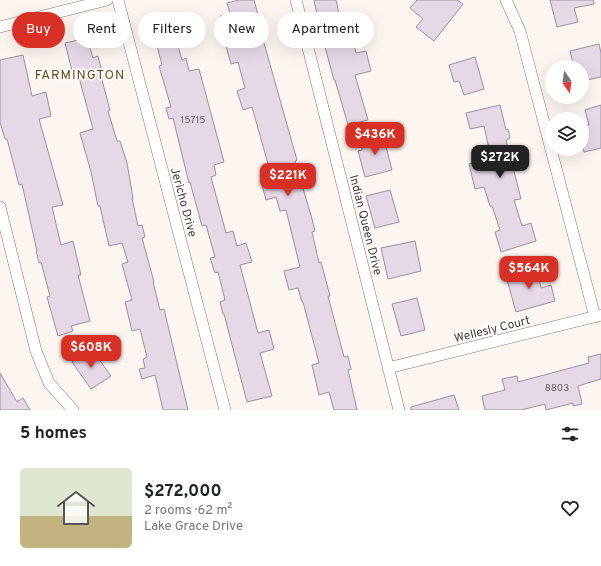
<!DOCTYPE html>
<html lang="en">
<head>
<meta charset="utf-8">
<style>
  body { margin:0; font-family:Overpass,sans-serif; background:#f6f6f6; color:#202124; height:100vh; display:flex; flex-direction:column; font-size:15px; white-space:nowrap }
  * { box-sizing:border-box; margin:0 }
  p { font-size:13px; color:#757577 }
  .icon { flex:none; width:22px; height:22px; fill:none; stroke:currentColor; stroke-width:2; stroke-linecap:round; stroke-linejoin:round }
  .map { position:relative; height:410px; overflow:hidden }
  .side { display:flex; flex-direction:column; background:#fff; flex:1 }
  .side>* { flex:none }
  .hud { position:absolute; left:12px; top:12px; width:400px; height:36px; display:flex; gap:8px }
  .needle { width:26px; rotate:166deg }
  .buttons { position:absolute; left:545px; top:60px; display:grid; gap:8px }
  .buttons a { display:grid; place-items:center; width:44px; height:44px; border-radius:50%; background:#fff; box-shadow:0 4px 16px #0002; font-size:20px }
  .price { position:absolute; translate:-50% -34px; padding:0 9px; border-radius:8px; background:#d93025; color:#fff; font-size:13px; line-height:26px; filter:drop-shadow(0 1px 2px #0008) }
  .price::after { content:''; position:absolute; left:50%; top:24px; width:12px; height:9px; margin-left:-6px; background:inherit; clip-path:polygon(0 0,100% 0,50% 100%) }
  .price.current { background:#222; color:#fff }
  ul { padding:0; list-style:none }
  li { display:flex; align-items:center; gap:12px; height:100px; padding:0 20px }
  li+li { border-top:1px solid #e0e0e0 }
  li span { display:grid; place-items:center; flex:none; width:112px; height:80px; border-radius:6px; color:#555 }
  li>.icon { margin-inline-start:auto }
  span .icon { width:48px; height:48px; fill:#fffc; stroke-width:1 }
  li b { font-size:17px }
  h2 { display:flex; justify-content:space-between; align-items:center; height:48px; padding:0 20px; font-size:17px }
  .pill { padding:0 14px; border-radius:18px; background:#fff; box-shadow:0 4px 16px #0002; font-size:14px; line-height:36px }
  .pill.current { background:#d93025; color:#fff }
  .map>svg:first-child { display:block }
</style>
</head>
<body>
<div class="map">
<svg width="601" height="410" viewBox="0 0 601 410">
  <rect width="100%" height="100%" fill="#fdf5f0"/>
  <path fill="#e7d8e8" stroke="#9d8f9e" d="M239,0h15l8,29h-2l37,131 -2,1 17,58 3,12 -3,1 7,31 2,-1 9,34h-2l16,61 4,-1 3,13 -3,1 9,40h-23l-5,-18 -10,3 -7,-30 7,-2 -16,-61h-1l-4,-14 -9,2 -5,-19 16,-4 -14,-57 -6,1 -4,-14 -10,3 -5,-19 11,-3 -20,-71 -9,3 -6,-19 8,-3 -7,-26 -7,2 -5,-18 2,-1 -8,-29 10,-3 -3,-10z
    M314,0h22l3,14 -21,5z
    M417,0h40l6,4 -29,37 -18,-14 7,-8 -13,-11z
    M550,0h43l1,4 -20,4 4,14 -21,5z
    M170,18l12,42 4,-2 3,13 10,-2 25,93 -10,3 2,10 -5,2 15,56 7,-2 4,15 9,-3 6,19 -12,3 18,68 11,-3 5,19 -14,4 12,43 -25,6 -23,-88h-1l-3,-12 5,-2 -7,-28 -3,1 -5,-15 5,-1 -9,-32 -4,1 -12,-44 -1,1 -16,-65 -4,1 -3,-11 5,-1 -12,-41 3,-1 -11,-42z
    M87,38l6,20 5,-2 3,12 -2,1 11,41 -2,1 9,30h3l7,22 6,35h-1l6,28 4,-1 3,12 -3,1 12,44h-1l7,28 4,-1 24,101h-25l-8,-35 -13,4 -3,-10 6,-1 -2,-9 4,-2 -7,-28 -8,2 -7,-29 7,-2 -10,-36 6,-2 -6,-19 -13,3 -9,-40h-2l-7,-34 -11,-39 13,-4 -15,-55 -5,1 -8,-32z
    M353,40l3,13 10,-2 5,20 -16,4 13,45 -20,5 -13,-45h-1l-9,-33z
    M599,44l2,9v24l-19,4v-14h-8l-4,-16z
    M23,55l9,41 14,-4 5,24 -12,3 24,86 -11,2 9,38 12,-4 8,34h-3l12,46 -19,5 2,5 -15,5 -11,-39 3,-1 -9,-34 -2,1 -3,-12h1l-15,-67 -3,1 -12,-46h-2l-5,-17v-62z
    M475,57l9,32 -20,6 -5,-14 -5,1 -5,-17z
    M500,105l6,25 2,-1 2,9 -4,2 15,59 -7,1 8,26 9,-3 5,18 -35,11 -6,-20 5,-2 -8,-24h-2l-6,-19 -9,2 -6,-25 22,-6 -7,-32 -14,3 -4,-16z
    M601,105v43l-17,4 -2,-7v-9l4,-1 -2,-9 5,-1 -4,-15z
    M383,135l9,35 -27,7 -7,-26 4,-1 -2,-9z
    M390,190l9,32 -24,6 -9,-32z
    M415,241l6,30 -33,8 -7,-31z
    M536,266l5,22 10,-3 4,16 -39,11 -10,-36 16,-4 -1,-2z
    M417,298l8,32 -24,6 -9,-32z
    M91,348l20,28 -20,13 -19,-27z
    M601,354v25l-23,7 4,18 -9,2v-3l-27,7 -1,-6 -24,6h-36l-3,-14 23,-6 -3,-11 15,-3 1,6 71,-19 -1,-6z
    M0,373l17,29 6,-4 7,12h-30z
    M454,395l5,15h-48v-3z"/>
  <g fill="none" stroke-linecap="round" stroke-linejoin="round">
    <g stroke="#89776d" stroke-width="12">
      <path id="street" d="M118,0l107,410
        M296,0l103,410
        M506,0l14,31 75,286
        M0,27l107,-27
        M0,207l36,144 13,32 24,27
        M388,368l213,-53"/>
    </g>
    <use href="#street" stroke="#fff" stroke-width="11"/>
  </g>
  <g text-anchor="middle" stroke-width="3.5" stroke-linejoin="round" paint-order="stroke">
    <g font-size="10" fill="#6b6262">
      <text x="193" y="123">15715</text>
      <text x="557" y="391">8803</text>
    </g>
    <g font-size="12" fill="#423a35" stroke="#fff">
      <text transform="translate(184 202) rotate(75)" y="4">Jericho Drive</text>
      <text transform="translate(366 225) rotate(76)" y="4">Indian Queen Drive</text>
      <text transform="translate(492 329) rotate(-14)" y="4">Wellesly Court</text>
    </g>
    <g font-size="13" letter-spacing="1" fill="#6a4614" stroke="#fff">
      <text x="80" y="79">FARMINGTON</text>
    </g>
  </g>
</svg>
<div class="buttons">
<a><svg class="needle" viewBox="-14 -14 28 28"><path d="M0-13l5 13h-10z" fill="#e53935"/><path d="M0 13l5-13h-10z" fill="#757577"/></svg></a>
<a><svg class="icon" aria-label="layers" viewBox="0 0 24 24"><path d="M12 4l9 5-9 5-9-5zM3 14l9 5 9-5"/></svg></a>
</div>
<b class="price" style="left:375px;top:156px">$436K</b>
<b class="price current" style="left:500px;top:179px">$272K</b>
<b class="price" style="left:288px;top:197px">$221K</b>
<b class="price" style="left:529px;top:290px">$564K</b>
<b class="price" style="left:91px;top:369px">$608K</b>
<div class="hud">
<a class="pill current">Buy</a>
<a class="pill">Rent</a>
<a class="pill">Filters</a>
<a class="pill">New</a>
<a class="pill">Apartment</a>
</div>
</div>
<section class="side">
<h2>5 homes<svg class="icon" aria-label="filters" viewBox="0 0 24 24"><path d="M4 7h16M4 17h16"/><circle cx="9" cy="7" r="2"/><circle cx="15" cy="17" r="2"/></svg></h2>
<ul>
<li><span style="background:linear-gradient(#dfe7d0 60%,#c2b280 0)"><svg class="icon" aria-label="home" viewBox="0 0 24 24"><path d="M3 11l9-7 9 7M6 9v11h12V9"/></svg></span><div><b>$272,000</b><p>2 rooms · 62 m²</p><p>Lake Grace Drive</p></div><svg class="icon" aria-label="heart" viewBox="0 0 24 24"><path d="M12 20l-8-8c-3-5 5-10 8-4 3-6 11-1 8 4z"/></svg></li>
</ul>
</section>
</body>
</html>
